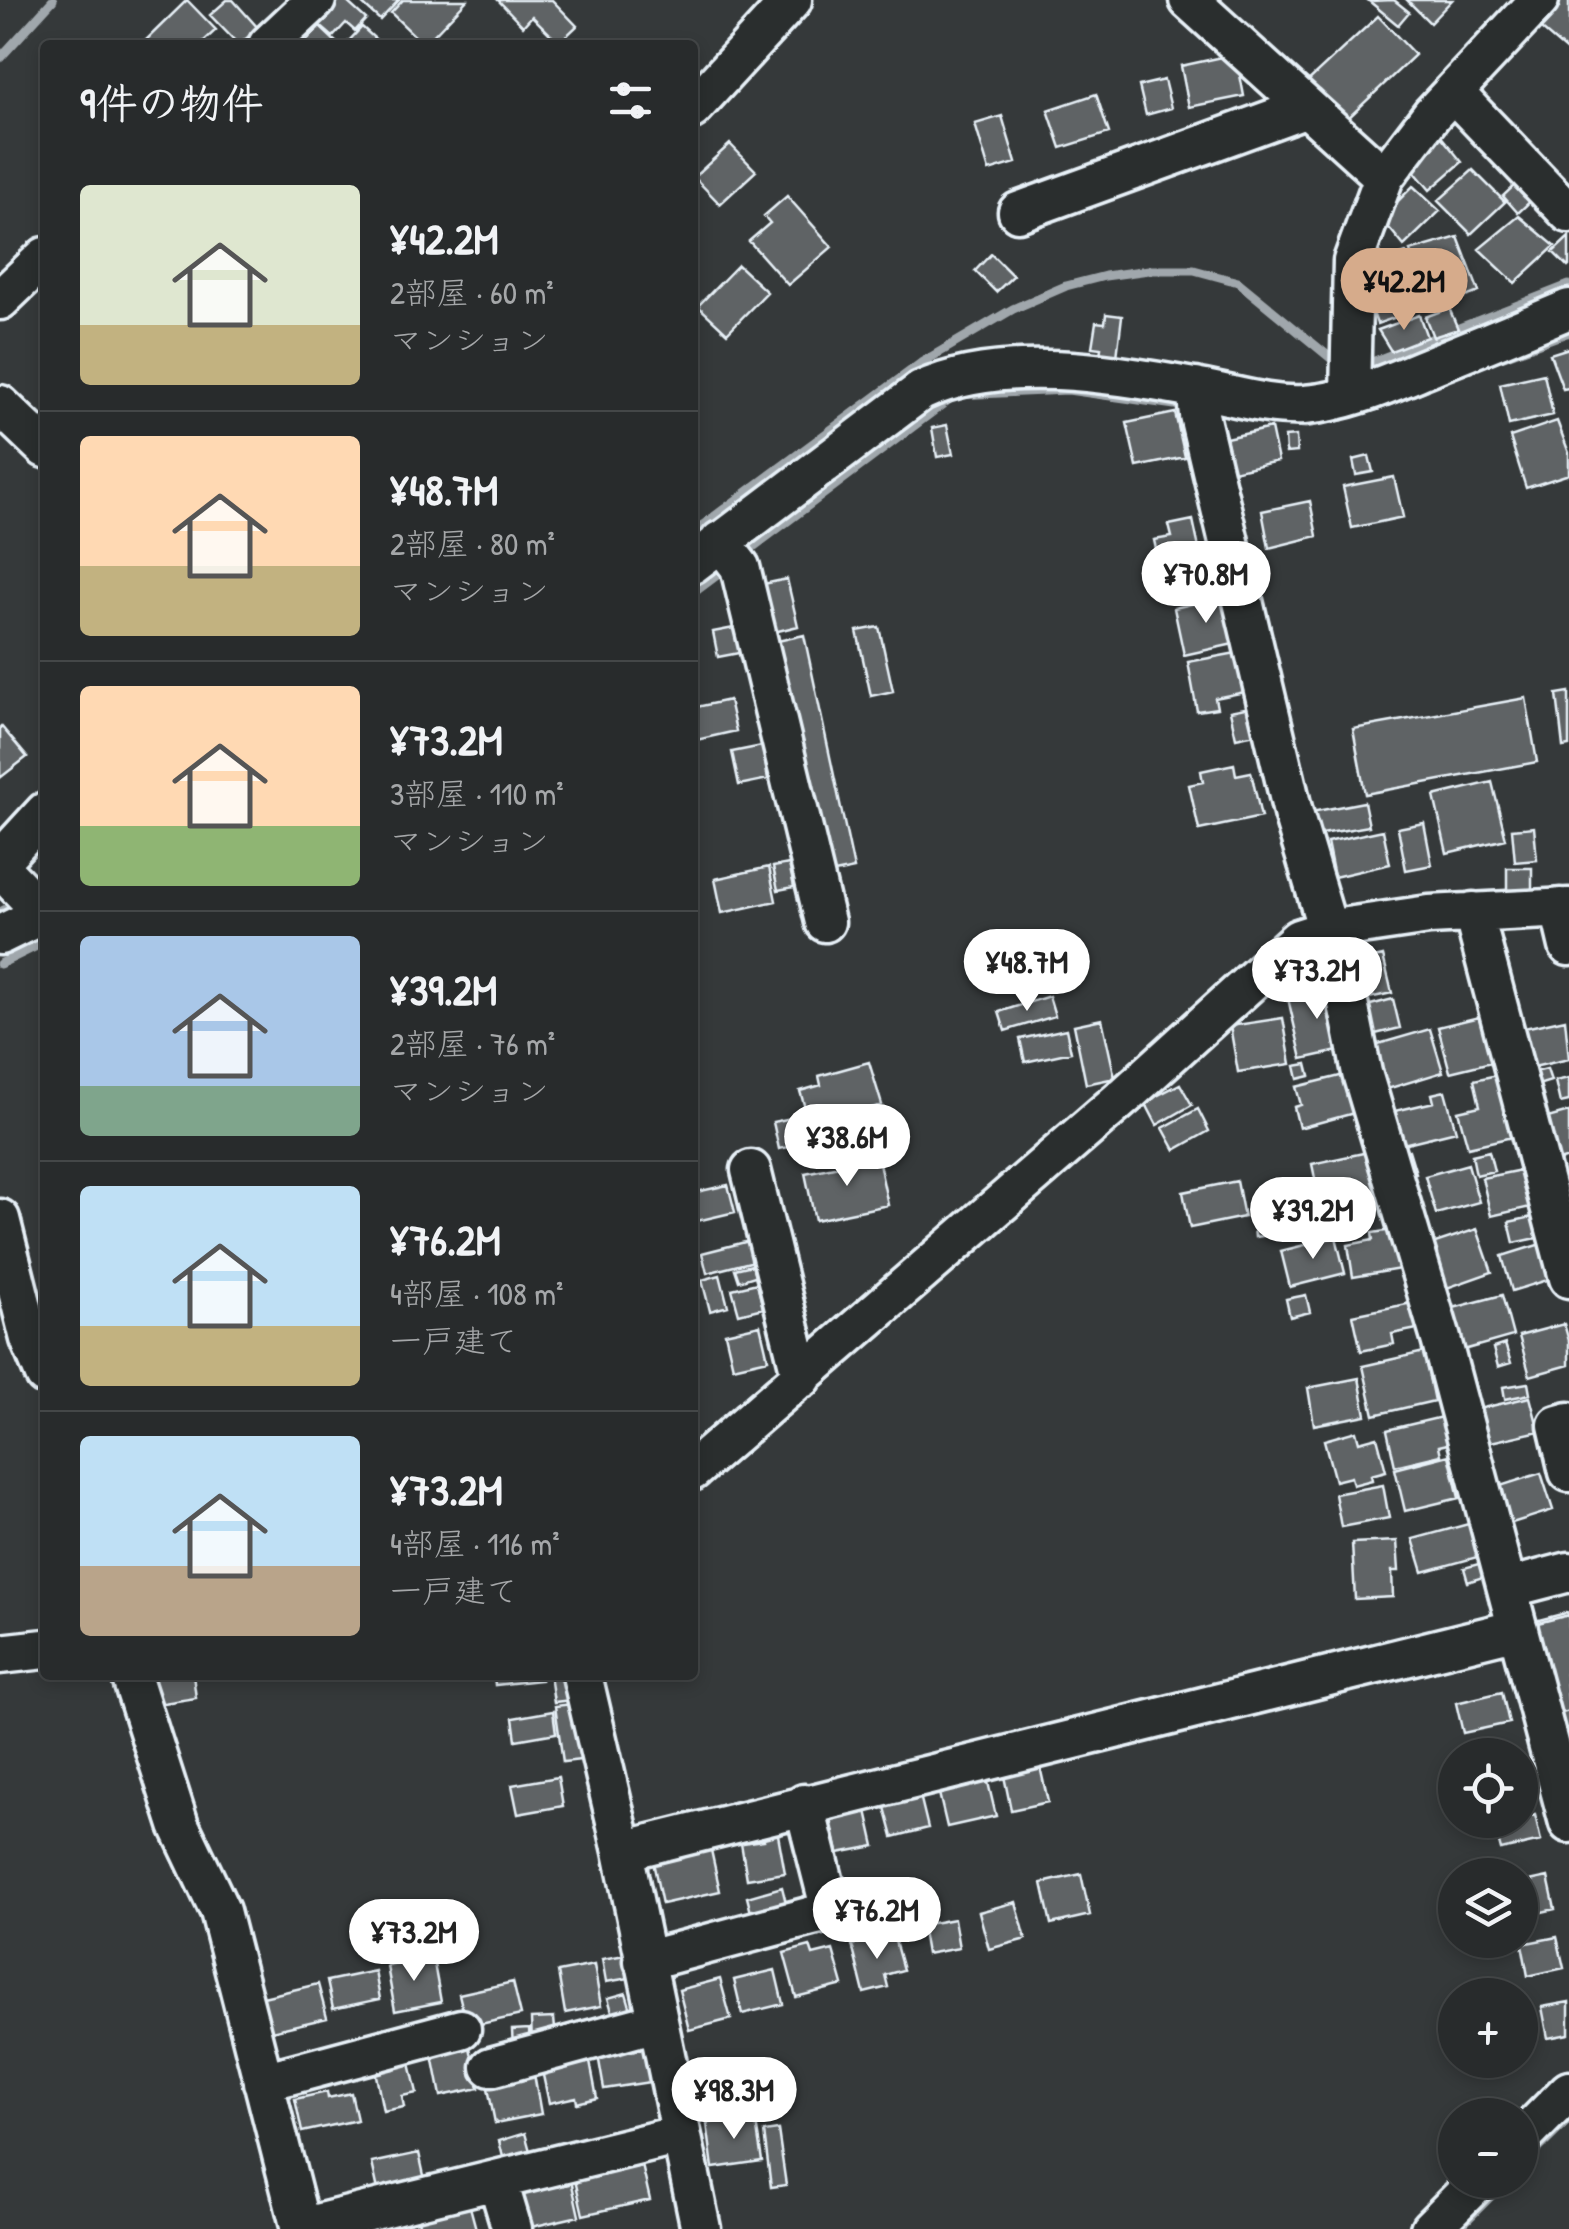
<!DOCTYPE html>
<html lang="ja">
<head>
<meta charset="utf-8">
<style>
  body { margin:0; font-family:"Patrick Hand","Klee One",sans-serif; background:#303334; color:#f1f3f6; height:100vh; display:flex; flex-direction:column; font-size:38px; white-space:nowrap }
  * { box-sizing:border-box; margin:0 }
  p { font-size:32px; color:#a5a7a9 }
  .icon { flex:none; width:55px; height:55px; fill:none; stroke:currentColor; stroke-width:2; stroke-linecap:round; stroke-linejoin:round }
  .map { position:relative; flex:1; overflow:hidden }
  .panel { position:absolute; left:40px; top:40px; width:658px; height:1640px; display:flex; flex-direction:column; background:#282b2c; border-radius:10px; box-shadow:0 5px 15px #0003,0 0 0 2px #444748 }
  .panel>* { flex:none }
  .tools { position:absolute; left:1438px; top:1738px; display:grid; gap:20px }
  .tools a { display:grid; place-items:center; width:100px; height:100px; border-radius:50%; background:#282b2c; box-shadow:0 5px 15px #0003,0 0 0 2px #444748; font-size:50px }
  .price { position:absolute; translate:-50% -85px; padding:0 22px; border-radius:35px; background:#fff; color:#222; font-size:32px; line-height:65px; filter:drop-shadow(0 2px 5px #0008) }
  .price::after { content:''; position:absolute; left:50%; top:60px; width:30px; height:22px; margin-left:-15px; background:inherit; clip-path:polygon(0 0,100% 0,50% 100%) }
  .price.current { background:#d6ab8b; color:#111 }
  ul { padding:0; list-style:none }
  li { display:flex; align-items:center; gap:30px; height:250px; padding:0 40px }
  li+li { border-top:2px solid #444748 }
  li span { display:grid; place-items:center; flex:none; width:280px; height:200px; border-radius:10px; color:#555 }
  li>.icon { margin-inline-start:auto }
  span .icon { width:120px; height:120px; fill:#fffc; stroke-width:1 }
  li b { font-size:42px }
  h2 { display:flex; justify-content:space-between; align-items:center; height:120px; padding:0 40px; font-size:42px }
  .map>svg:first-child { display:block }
</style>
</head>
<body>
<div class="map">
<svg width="1569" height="2229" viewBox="0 0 1569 2229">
  <rect width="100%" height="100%" fill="#35393a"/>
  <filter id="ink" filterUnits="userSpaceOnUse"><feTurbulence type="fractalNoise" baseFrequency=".01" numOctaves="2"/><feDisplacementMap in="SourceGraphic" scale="20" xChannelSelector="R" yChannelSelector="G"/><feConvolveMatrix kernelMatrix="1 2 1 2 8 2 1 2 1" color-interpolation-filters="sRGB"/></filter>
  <g filter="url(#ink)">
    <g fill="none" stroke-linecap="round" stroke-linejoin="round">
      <path stroke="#a0a7ac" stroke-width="9" d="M0,58l53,-58
        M1501,357l68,-25
        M1362,366l207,-81
        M1376,407l51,-20
        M1294,423l12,1 36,-7
        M692,533l229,-170 92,-54 53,-23 39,-10 44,-6h45l44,12 95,78 9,2
        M744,554l211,-159 113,-5 121,17
        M692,594l36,-27
        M0,912l16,-8
        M0,964l45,-22
        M1520,2167l49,-48
        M1458,2229l49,-49"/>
    </g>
    <path fill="#5f6365" stroke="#e8f1f8" stroke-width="2.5" d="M187,0l29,30 -12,11 3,3 -66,1z
      M227,0h6l25,28 -19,17 -29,-30z
      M339,0h6l21,19 -11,12 -9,-8 -13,14 -15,-13z
      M358,0h41l-19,20z
      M403,0h64l-43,45 -33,-32z
      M498,0h54l25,26 -18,17 -27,-27 -9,10z
      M1394,0l15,12 -11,13 -29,-24z
      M1407,0h45l-22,23z
      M1547,0h22v53l-41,-35z
      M1378,16l37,39 -72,68 -37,-40z
      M320,27l19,18h-36z
      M362,27l20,18 -35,-2z
      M1236,54l8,42 -55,11 -8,-41z
      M1164,80l7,28 -25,7 -7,-29z
      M1096,94l13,39 -48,15 -13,-38z
      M1002,116l14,47 -27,8 -14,-47z
      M1440,135l22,27 -32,28 -21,-25z
      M730,144l26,27 -36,33 -26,-27z
      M1473,170l32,32 -34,32 -33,-33z
      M1520,180l15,17 -17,16 -15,-17z
      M1413,186l27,25 -36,35 -23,-28z
      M787,196l45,51 -44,38 -39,-44 21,-18 -6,-7z
      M1519,216l36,30 -40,37 -36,-34z
      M1458,237l21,55 -49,18 -20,-59z
      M1569,237v29l-1,1 -15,-15z
      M1406,253l21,53 -50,18 -19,-54z
      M991,254l22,22 -17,16 -21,-21z
      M738,265l29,27 -40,41 -29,-27z
      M1449,308l9,21 -25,8 -8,-20z
      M1106,314l16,2 -6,49 -17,-3 2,-14 -9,-1 4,-25 9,1z
      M1419,315l8,22 -36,14 -13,-21z
      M1569,348v40l-6,1 -13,-35z
      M1544,374l9,41 -44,10 -9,-41z
      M1175,413l10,44 -48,10 -10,-44z
      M1557,421l12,32v21l-43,14 -16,-51z
      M947,425l6,29 -16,3 -5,-29z
      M1271,428l7,33 -45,10 -7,-33z
      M1296,436l1,16 -11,1 -1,-16z
      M1369,456l4,16 -17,3 -3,-15z
      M1394,477l9,40 -51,11 -9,-41z
      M1310,501l7,35 -48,12 -7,-37z
      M1193,520l15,71 -41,9 -13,-60 18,-3 -3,-12z
      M787,579l11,47 -28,7 -11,-48z
      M1228,596l10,47 -54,12 -10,-47z
      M739,627l5,25 -26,5 -5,-25z
      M879,627l14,64 -22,5 -14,-65z
      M804,635l50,234 -34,7 -51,-233z
      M1247,651l8,39 -40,8 2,10 -20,3 -9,-49z
      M1569,692v54l-6,1 -6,-53z
      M1526,698l11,64 -172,32 -12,-65z
      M729,700l7,31 -44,10v-33z
      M1250,707l5,27 -19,4 -6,-27z
      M1,726l26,31 -27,21v-51z
      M762,746l6,33 -29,6 -7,-33z
      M1234,764l2,11 15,-3 10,45 -62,13 -10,-45 14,-3 -2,-11z
      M1492,782l14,57 -59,14 -13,-57z
      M1364,802l5,24 -59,10 -4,-23z
      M1424,823l8,42 -26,5 -8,-42z
      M1534,827l3,33 -22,2 -3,-33z
      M1383,830l7,34 -56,13 -7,-35z
      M789,864l5,23 -16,3 -5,-23z
      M769,867l7,34 -54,12 -7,-34z
      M1507,868h25v22h-25z
      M1383,956l9,37 -37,8 -8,-37z
      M1332,984l15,65 -45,10 -15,-65z
      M1049,996l6,20 -50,15 -6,-19z
      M1393,999l7,29 -33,8 -8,-28z
      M1479,1017l12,45 -41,10 -12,-45z
      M1283,1018l8,46 -53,8 -8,-46z
      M1102,1019l13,59 -29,6 -12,-59z
      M1565,1019l4,40 -40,9 -9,-39z
      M1066,1029l5,23 -46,10 -5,-23z
      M1430,1029l13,43 -59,18 -13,-44z
      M869,1062l13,43 -51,14 -2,-8 -21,7 -8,-27 21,-6 -2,-9z
      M1307,1064l3,12 -12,3 -3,-13z
      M1547,1069l4,12 -16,5 -4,-13z
      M1344,1075l10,38 -55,15 -5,-21 7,-2 -5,-18z
      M1497,1075l15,62 -44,10 -10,-36 22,-5 -6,-26z
      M1569,1078v23l-9,2 -5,-22z
      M1180,1084l12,21 -35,20 -12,-23z
      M1445,1091l11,40 -53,13 -8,-33 39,-9 -2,-8z
      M1198,1109l11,22 -34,19 -12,-22z
      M1569,1112v46l-14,4 -11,-43z
      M796,1117l6,27 -23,5 -6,-27z
      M1409,1150l7,23 -14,4 -7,-23z
      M1489,1151l5,20 -18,4 -4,-20z
      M1368,1152l9,43 -56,12 -9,-43z
      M878,1158l10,47 -73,15 -10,-47z
      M1468,1164l11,38 -43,12 -11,-38z
      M1531,1168l8,37 -48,11 -9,-38z
      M1237,1181l7,36 -54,11 -7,-36z
      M728,1185l7,27 -38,9 -5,-28z
      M1268,1216l2,19 -15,2 -2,-19z
      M1532,1217l5,21 -23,5 -5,-21z
      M1400,1229l6,39 -53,9 -5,-32 25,-5 -1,-7z
      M1477,1229l15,43 -45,16 -15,-44z
      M1336,1237l9,36 -55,14 -9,-36z
      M749,1241l5,20 -47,12 -5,-20z
      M1544,1243l10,35 -42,13 -10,-35z
      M752,1265l3,11 -16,5 -4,-12z
      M720,1275l8,31 -18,5 -8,-31z
      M757,1283l6,25 -24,6 -7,-25z
      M1306,1295l4,17 -20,5 -4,-18z
      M1502,1295l11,41 -60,17 -11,-42z
      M1412,1303l5,26 -25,5 2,10 -33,7 -8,-36z
      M1564,1324l5,17v24l-39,11 -11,-40z
      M760,1325l8,34 -35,8 -8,-34z
      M1505,1344l6,19 -13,4 -5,-19z
      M1424,1352l10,49 -60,14 -11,-49z
      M1359,1378l7,37 -52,10 -6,-37z
      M1528,1383l2,11 -25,5 -2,-12z
      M1530,1397l9,34 -57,13 -8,-34z
      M1446,1416l6,27 -13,3 2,9 -46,11 -8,-36z
      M1356,1431l3,11 18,-5 9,34 -15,4 1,5 -19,5 -2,-8 -16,4 -11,-41z
      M1449,1455l10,43 -54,13 -10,-42z
      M1541,1473l12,37 -44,14 -12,-37z
      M1383,1485l6,33 -48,9 -6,-33z
      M1472,1523l9,33 -58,16 -10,-33z
      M1397,1541l2,30h-7l1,26 -38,2 -3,-56z
      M1482,1563l4,13 -18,6 -4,-14z
      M1569,1612v3l-35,9 -3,-2z
      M1569,1615v58l-3,1 3,37 -11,3 -24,-90z
      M152,1675h41l3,23 -39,6z
      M494,1675h46l1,5 -46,5z
      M550,1675h26l4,24 -26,3z
      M1502,1692l7,31 -46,10 -7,-30z
      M581,1703l9,56 -27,3 -8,-56z
      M553,1711l3,22 -40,7 -3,-22z
      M1569,1711v41l-11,-38z
      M1039,1762l9,40 -37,8 -8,-39z
      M558,1777l5,29 -45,8 -6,-29z
      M987,1778l9,38 -49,11 -9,-38z
      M919,1791l9,37 -35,9 -10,-37z
      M866,1806l9,40 -37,7 -8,-39z
      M1535,1815l6,26 -40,9 -7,-26z
      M777,1829l8,44 -38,6 -6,-36 23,-3 -2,-8z
      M711,1850l9,41 -58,13 -9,-42z
      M1081,1874l9,41 -39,9 -9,-41z
      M1548,1877l7,32 -35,8v-34z
      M782,1887l6,24 -35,9 -6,-23z
      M1016,1902l10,37 -37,10 -10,-37z
      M954,1919l5,29 -33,6 -5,-29z
      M893,1934l10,36 -18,5 3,12 -24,6 -12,-48z
      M1557,1937l7,31 -36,8 -6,-32z
      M810,1946l3,9 20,-5 10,35 -47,12 -12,-44z
      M625,1955l4,23 -23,4 -4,-23z
      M433,1958l8,44 -46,9 -8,-45z
      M594,1965l7,41 -36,7 -7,-41z
      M775,1970l8,34 -41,10 -8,-34z
      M375,1971l5,28 -47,10 -6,-28z
      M720,1979l11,40 -42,11 -10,-40z
      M513,1982l8,33 -54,12 -8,-33z
      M318,1984l9,34 -60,14 -8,-34z
      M626,1993l8,27 -18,5 -8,-27z
      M1569,2002v32l-21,4 -6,-31z
      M554,2018l2,22 -24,2 -1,-23z
      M529,2029l1,18 -17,2 -1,-19z
      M469,2043l10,45 -38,8 -9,-46z
      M643,2047l7,35 -46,7 -6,-34z
      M585,2057l2,6 3,-1 7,36 -20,5 -1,-6 -27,6 -8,-37z
      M409,2059l8,34 -15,3 2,11 -21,4 -9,-46z
      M534,2074l7,40 -46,9 -8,-40z
      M327,2092l1,6 23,-5 6,27 -55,12 -7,-33z
      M755,2116l7,45 -49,7 -6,-45z
      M778,2130l8,55 -15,2 -7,-55z
      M525,2133l8,29 -27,7 -7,-28z
      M419,2153l6,27 -47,10 -6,-27z
      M642,2165l8,35 -67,15 -8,-35z
      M571,2180l8,36 -48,11 -9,-36z
      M469,2203l7,26h-56l-3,-14z
      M405,2218l3,11h-43z"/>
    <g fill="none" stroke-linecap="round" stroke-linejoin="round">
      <g stroke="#e8f1f8" stroke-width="45">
        <path id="minor" d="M1189,0l195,177
          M268,45l48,-45
          M1453,92l116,121
          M692,109l100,-109
          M1018,212l289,-105
          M0,300l45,-43
          M1196,388l3,27 94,398 51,171 18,89 79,266 128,484
          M1350,396l3,-135 31,-84 48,-63 107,-114
          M0,405l45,43
          M720,541l20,26 85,355
          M692,564l229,-173c79,-37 193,-18 278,-2 34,6 69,18 105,16 45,-3 89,-24 131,-41 45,-18 89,-36 134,-55
          M0,861l45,-49
          M0,868l25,26 20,6
          M1560,908l9,38
          M1473,912l96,366
          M0,935l45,-22
          M751,1170l51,208
          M0,1219l30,120 15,36
          M1569,1422l-11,3 11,47
          M692,1471l435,-377 171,-155 28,-9 103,-15 140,-7
          M1508,1588l61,-16
          M0,1654l45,-5
          M131,1675l48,150 41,86 81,318
          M582,1675l41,176 78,378
          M623,1851l895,-222
          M644,1961l187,-50 -27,-107
          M491,2067l166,-45
          M263,2082l198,-53
          M1520,2140l49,-49
          M498,2182l14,47
          M300,2228l380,-93
          M1430,2229l49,-49"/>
      </g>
      <use href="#minor" stroke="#2a2d2e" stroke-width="38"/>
    </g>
  </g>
</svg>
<div class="tools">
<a><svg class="icon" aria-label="locate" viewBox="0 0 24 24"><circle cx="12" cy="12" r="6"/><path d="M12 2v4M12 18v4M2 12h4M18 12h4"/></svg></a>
<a><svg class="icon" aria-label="layers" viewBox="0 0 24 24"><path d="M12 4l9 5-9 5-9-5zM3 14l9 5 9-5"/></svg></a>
<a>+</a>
<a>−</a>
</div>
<b class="price current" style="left:1404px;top:333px">¥42.2M</b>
<b class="price" style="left:1206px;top:626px">¥70.8M</b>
<b class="price" style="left:1027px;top:1014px">¥48.7M</b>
<b class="price" style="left:1317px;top:1022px">¥73.2M</b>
<b class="price" style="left:847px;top:1189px">¥38.6M</b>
<b class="price" style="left:1313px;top:1262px">¥39.2M</b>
<b class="price" style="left:877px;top:1962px">¥76.2M</b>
<b class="price" style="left:414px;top:1984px">¥73.2M</b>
<b class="price" style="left:734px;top:2142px">¥98.3M</b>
<section class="panel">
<h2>9件の物件<svg class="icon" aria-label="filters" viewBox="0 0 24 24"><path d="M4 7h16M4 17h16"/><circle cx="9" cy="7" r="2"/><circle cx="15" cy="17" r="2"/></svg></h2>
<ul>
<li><span style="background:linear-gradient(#dfe7d0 70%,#c2b280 0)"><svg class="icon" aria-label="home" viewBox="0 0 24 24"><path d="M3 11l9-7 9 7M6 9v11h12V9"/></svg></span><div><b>¥42.2M</b><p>2部屋 · 60 m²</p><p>マンション</p></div></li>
<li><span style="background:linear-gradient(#ffd9b3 65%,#c2b280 0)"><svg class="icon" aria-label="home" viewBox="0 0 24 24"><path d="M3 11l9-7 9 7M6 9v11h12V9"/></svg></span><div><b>¥48.7M</b><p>2部屋 · 80 m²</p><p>マンション</p></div></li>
<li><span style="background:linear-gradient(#ffd9b3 70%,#8fb573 0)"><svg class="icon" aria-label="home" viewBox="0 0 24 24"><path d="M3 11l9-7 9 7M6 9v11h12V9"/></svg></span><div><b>¥73.2M</b><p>3部屋 · 110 m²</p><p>マンション</p></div></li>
<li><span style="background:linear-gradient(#a9c7e8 75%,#7fa58c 0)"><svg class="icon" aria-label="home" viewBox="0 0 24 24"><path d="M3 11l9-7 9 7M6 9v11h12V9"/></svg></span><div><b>¥39.2M</b><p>2部屋 · 76 m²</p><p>マンション</p></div></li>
<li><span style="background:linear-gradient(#bfe0f5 70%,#c2b280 0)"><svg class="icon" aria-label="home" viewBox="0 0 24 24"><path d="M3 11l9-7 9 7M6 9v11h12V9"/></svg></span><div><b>¥76.2M</b><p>4部屋 · 108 m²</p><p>一戸建て</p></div></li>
<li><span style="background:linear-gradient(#bfe0f5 65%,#b9a48a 0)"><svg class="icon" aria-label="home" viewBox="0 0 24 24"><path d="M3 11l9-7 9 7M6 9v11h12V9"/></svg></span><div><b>¥73.2M</b><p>4部屋 · 116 m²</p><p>一戸建て</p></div></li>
</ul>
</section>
</div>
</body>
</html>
